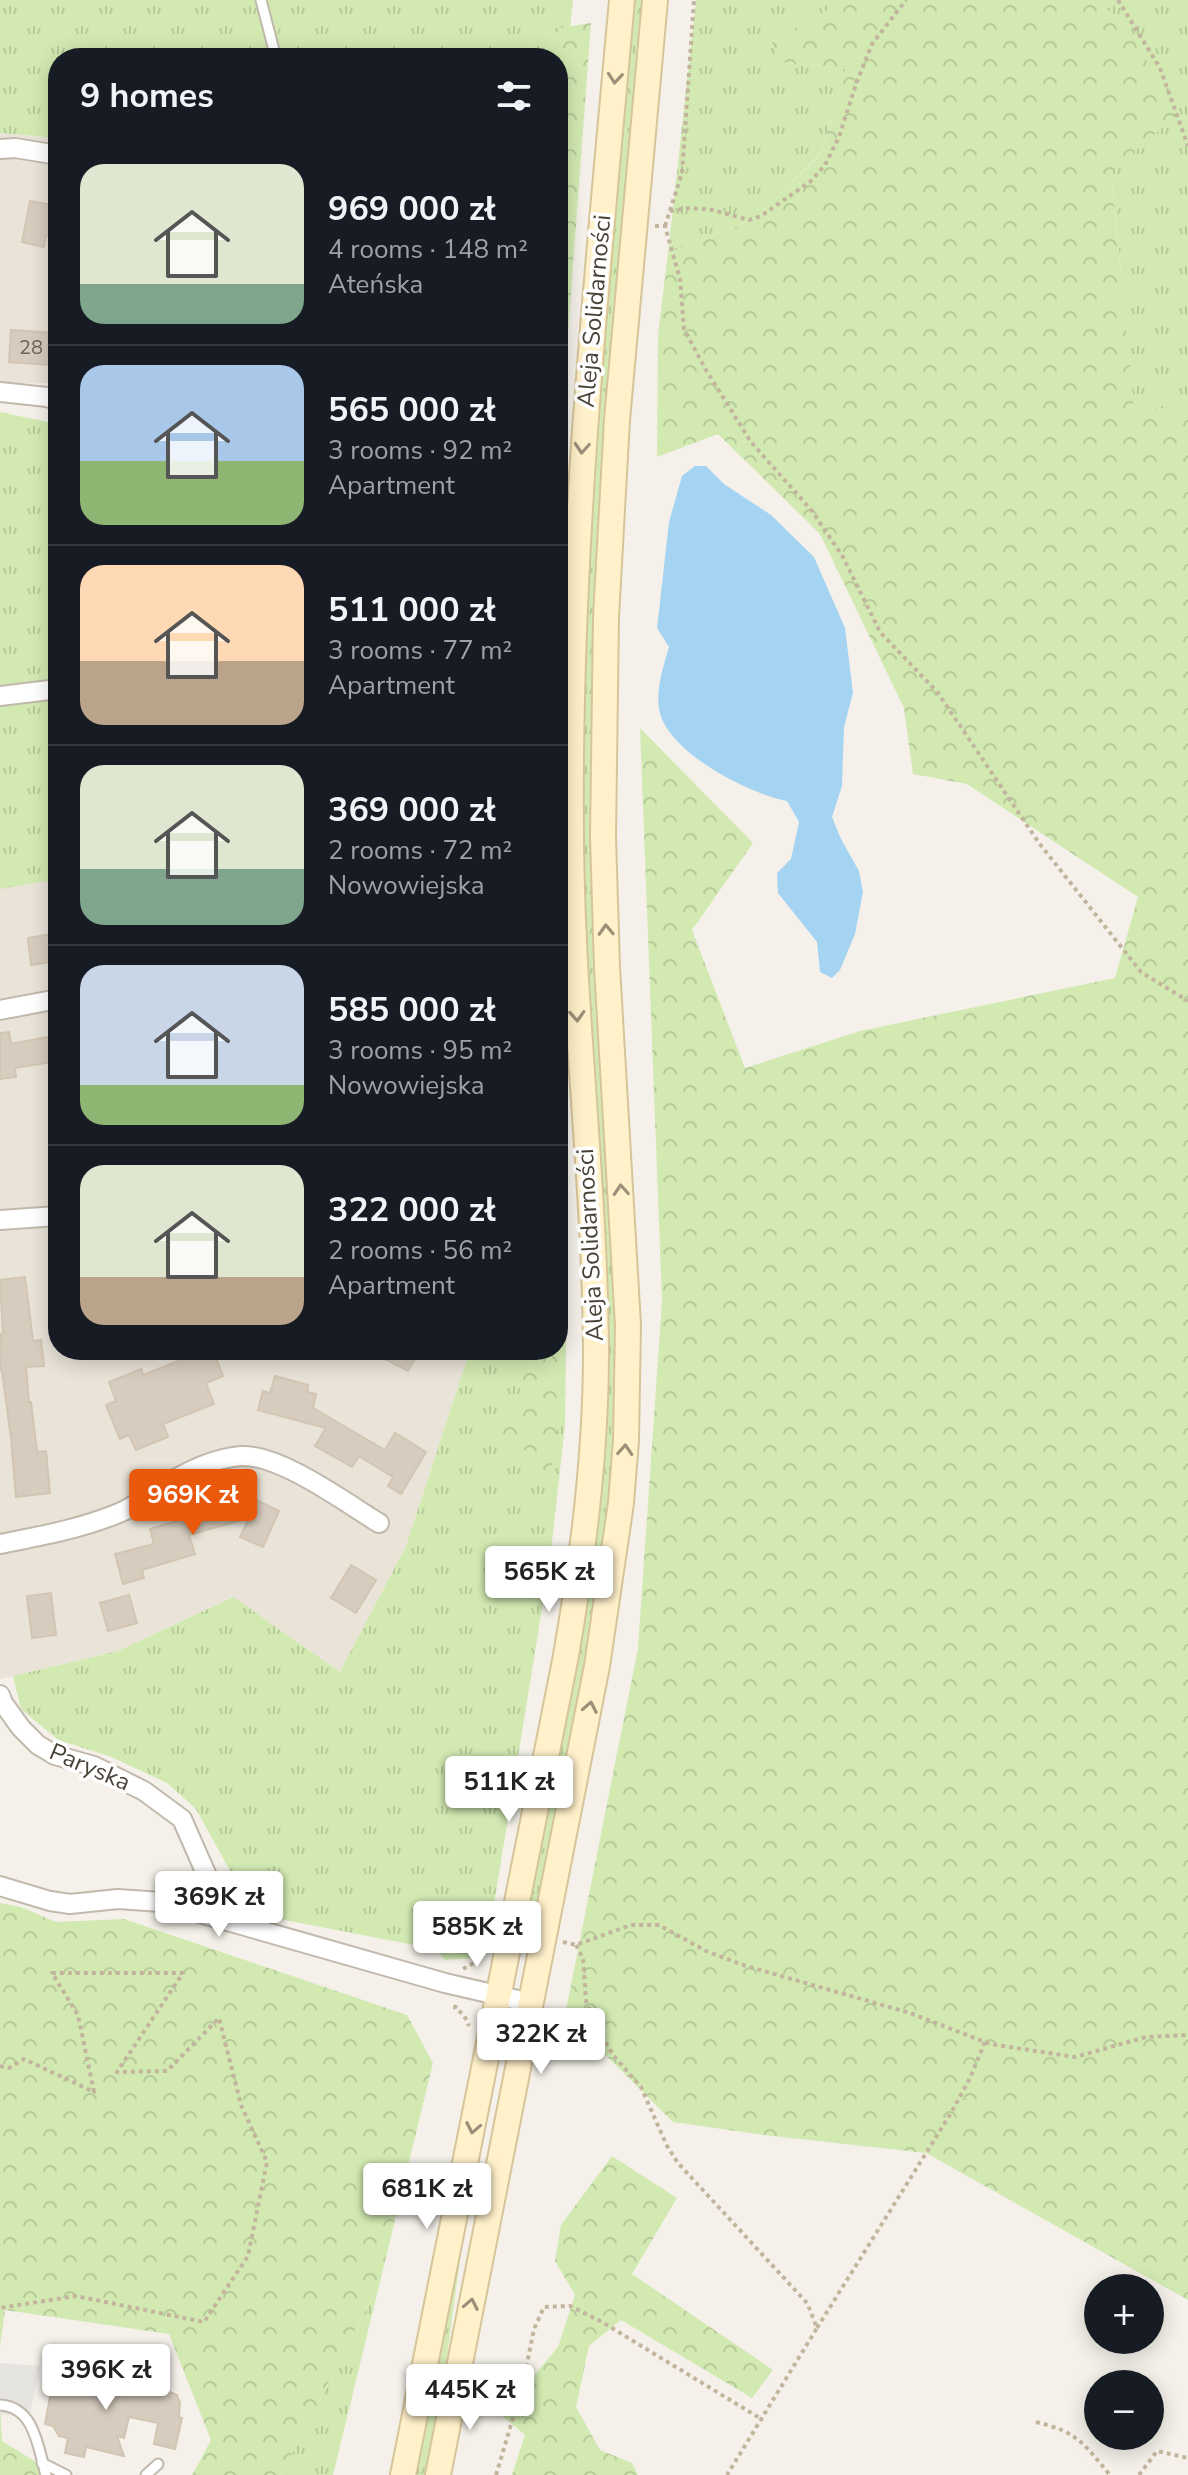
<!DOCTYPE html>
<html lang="en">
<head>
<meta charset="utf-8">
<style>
  body { margin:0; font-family:"Nunito Sans",sans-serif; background:#242831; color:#f1f3f6; height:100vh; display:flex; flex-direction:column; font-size:30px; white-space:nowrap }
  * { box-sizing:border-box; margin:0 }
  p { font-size:26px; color:#9ea1a6 }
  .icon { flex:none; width:44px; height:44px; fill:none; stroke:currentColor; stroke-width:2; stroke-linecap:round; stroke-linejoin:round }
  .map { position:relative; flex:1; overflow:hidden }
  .details { position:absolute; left:48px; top:48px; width:520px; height:1312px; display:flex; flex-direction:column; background:#171b24; border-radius:32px; box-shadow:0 4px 20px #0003 }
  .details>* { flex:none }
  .buttons { position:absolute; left:1084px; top:2274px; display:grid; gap:16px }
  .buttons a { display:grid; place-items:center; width:80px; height:80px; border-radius:50%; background:#171b24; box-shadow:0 4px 20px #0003; font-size:40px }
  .price { position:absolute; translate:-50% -68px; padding:0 18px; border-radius:8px; background:#fff; color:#222; font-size:26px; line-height:52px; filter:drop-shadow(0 2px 4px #0008) }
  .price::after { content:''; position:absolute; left:50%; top:48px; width:24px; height:18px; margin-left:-12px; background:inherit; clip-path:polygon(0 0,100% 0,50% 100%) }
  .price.active { background:#ea580c; color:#fff }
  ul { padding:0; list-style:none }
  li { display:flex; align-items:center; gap:24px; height:200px; padding:0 32px }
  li+li { border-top:2px solid #363941 }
  li span { display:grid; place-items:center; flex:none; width:224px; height:160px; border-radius:24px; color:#555 }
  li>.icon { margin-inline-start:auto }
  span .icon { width:96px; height:96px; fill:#fffc; stroke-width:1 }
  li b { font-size:34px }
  h2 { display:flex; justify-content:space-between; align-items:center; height:96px; padding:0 32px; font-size:34px }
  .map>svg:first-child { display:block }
</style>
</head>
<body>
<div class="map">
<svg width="1188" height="2475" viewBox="0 0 1188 2475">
  <defs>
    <pattern id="grass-tufts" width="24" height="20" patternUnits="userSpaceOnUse" patternTransform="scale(2)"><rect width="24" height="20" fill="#d2eab2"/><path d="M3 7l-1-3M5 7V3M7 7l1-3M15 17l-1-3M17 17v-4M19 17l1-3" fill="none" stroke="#b6ca9a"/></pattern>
    <pattern id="forest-crowns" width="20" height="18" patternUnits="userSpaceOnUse" patternTransform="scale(2)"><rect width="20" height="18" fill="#d2eab2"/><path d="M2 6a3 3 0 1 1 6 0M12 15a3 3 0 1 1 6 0" fill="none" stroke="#b6ca9a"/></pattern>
  </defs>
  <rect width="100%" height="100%" fill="#f5f1ea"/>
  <path fill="#e9e3d8" d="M0,133l58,5v245l-58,1z
    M58,879v471h412l-64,196 -66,126 -108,-75 -114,54 -118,28v-791z"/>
  <path fill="url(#grass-tufts)" d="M0,0h573l-15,150v-92h-500v80l-58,-5z
    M633,0h11l-38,420 -11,197 23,738 -3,85 -14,139 -65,344 -11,-2 59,-301 2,-651 -5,-240 14,-310z
    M696,0h149l-73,42 7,20 67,7 -26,85 -64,64 -88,35z
    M1096,0h92v408l-54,2 -23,-239 11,-149z
    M0,412l58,12v455l-58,10z
    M558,1097l9,175 -2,154 -15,134 -62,381 -18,17 -25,2 -10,-11 -156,-30 -32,-17 -51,-93 -29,-26 -58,-27 -51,-16 -37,-31 -8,-33 105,-25 115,-54 107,75 66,-126 64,-196h88z
    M502,2042l-41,210 -17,127 -18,96h-12z
    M380,2282l-47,193h-52z"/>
  <path fill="url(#forest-crowns)" d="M845,0h251l26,22 58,90 -69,60 23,237 54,-1v1892l-262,-147 -162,-18 -91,-13 -108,-107 73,-367 24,-347 -22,-573 113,115 -61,87 53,138 115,-37 255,-53 23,-81 -171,-113 -54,-10 -9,-66 -84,-174 -102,-100 -61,23 1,-122 10,-82 88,-35 64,-63 26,-86 -68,-7 -6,-20z
    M591,23l-33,445v-410h-15l16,-30z
    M558,1091l7,135 -2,164 -13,90 -30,-35 -34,-3 32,-37 7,-42 -3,-13h36z
    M0,1903l21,4 35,15 68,-3 283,96 26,48 -53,219 -99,193h-89l19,-35 -42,-106 -164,-24 -5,37z
    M612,2156l65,42 -45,76 141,96 -21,28 -131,-78 -32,26 -13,61 24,43 32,13 6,12h-126l13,-40 -24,-20 57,-68 17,-52 -20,-34 6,-36z
    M0,2401l2,40 55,34h-57z"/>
  <path fill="#e6e4e1" d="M0,2363l41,3 -12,50 -29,-2z"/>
  <path fill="#a5d4f2" d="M695,466h11l18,18 47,31 43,42 31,71 8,65 -9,34 -2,59 -10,31 9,22 18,32 4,21 -8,42 -15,36 -8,8 -12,-6 -3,-30 -39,-49 -1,-20 14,-14 8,-37 -12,-21c-38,-7 -121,-49 -128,-92 -3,-20 4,-42 10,-62l-12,-19 12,-106 13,-46z"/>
  <path fill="#d7cdbf" stroke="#d2c5b2" stroke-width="2" d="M30,201l28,5v31l-12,-2 -2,12 -22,-5z
    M11,330l43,3 -3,32 -42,-3z
    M58,933v28l-27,4 -3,-27z
    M9,1032l2,12 47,-9v26l-43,7 1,9 -16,2v-46z
    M25,1277l8,64 8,-1 3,26 -18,1 3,35h2l6,50 9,-1 4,42 -34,4 -5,-59 -9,-68h-2l1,-36 2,-1 -3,-53z
    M206,1350h7l10,26 -17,7 8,21 -51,20 5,13 -32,13 -7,-15 -9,4 -14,-34 10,-4 -7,-19 32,-13 2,6z
    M368,1350h52l-12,21z
    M275,1376l33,9 -1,7 9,2 -3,14 72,42 10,-17 31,19 -25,42 -13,-8 5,-9 -34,-21 -7,11 -37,-21 11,-18 -68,-18 5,-19 7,2z
    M256,1500l23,11 -16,36 -23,-10 9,-19 -60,17 6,19 -53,16 2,8 -21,6 -8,-30 39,-10 -4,-15 82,-25 19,8z
    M351,1565l25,15 -20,33 -25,-15z
    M51,1593l5,42 -24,3 -5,-42z
    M129,1595l8,28 -29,8 -8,-28z
    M66,2368l36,8 -1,4 63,15 6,-3 7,3 3,8 -1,14 3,1 -7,31 -21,-5 4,-21 -29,-6 -5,21 -7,-2 7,20 -38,-9 -2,10 -19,-4 3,-15 -9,-2 -6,-10 -8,-2 6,-33 -6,-12 4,-7 5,-2 6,3z"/>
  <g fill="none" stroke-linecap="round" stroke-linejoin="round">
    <g stroke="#c1b9ac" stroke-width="13">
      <path id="lane" d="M261,0l15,58
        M0,2405c35,2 38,43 46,70
        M42,2463l24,12
        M146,2475l12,-11"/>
    </g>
    <g stroke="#c1b9ac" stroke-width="22">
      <path id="street" d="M0,149l15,-1 43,7
        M0,392l47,5 11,4
        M0,696l58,-7
        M0,1010l58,-11
        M0,1220l58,-4
        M0,1544c41,-8 80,-15 119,-31 13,-5 25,-15 37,-22 24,-16 56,-33 85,-35 39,-2 105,47 138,67
        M0,1695l3,8 18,25 17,17 17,10 39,11 50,25 38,28 44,100
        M0,1886l50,15 20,3 48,-5 43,3 284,81 86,20"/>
    </g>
    <g stroke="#d6c599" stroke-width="28">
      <path id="secondary" d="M403,2475l162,-814c18,-102 31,-204 31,-308 -1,-173 -24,-345 -25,-518 -3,-280 26,-557 51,-835
        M438,2475l159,-809 24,-163 5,-63 2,-115 -21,-358 -4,-130 3,-220 11,-197 38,-420"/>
    </g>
    <path stroke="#c3b59d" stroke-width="4" stroke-dasharray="4 4" stroke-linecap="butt" d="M1118,0l42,68 28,78
      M670,211l20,-3 23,2 36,10 12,-4 50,-35 14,-16 14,-28 17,-53 16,-40 34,-44
      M655,226h10l15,53 4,50 22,41 45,72 61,69 31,46 37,75 58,61 101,150 102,129 47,29
      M665,226l17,-53 12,-173
      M563,1942l13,3 55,-20h28l47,26 37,14 167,48 80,31 85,13 71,-20 42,-2
      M576,1945l7,13 3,43 11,28 17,27 27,31 26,59 11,17 129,140 10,25 -90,147
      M463,1969l20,-11
      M456,2005l-1,3 9,7 5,11
      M0,2066l9,2 15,-9 70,33 -16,-77 -26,-42h131l-66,99 50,-1 52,-53 22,87 26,57 -19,94 -44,66 -128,-26 -76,12
      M817,2328l134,-215 19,-35 15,-36
      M1036,2422c42,10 47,21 74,53
      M496,2475l26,-87 12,-59 10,-22 26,-1 32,16 161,98
      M1139,2475l18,-24 31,7"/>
    <use href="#lane" stroke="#fff" stroke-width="9"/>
    <use href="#street" stroke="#fff" stroke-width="18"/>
    <use href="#secondary" stroke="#fff1ca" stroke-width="24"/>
  </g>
  <defs><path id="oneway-chevron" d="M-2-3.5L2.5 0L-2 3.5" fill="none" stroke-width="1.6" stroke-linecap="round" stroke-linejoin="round" transform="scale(2)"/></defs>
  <g stroke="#9b9179">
    <use href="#oneway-chevron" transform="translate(615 78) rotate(95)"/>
    <use href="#oneway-chevron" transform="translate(582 448) rotate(94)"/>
    <use href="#oneway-chevron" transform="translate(606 930) rotate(-92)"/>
    <use href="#oneway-chevron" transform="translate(577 1016) rotate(87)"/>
    <use href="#oneway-chevron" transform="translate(621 1190) rotate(-94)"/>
    <use href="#oneway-chevron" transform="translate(625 1450) rotate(-86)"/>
    <use href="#oneway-chevron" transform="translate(590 1707) rotate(-79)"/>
    <use href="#oneway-chevron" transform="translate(473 2128) rotate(101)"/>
    <use href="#oneway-chevron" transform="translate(471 2304) rotate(-79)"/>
  </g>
  <g text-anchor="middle" stroke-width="7" stroke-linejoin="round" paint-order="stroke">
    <g font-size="20" fill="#6c6559">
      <text x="31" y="354">28</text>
    </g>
    <g font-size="24" fill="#494237" stroke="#fff">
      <text transform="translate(594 311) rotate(-85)" y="8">Aleja Solidarności</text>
      <text transform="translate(590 1245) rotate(-93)" y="8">Aleja Solidarności</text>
      <text transform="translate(90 1767) rotate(23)" y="8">Paryska</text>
    </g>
  </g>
</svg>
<div class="buttons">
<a>+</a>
<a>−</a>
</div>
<b class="price active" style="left:193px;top:1537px">969K zł</b>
<b class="price" style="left:549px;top:1614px">565K zł</b>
<b class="price" style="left:509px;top:1824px">511K zł</b>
<b class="price" style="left:219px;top:1939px">369K zł</b>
<b class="price" style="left:477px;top:1969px">585K zł</b>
<b class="price" style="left:541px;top:2076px">322K zł</b>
<b class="price" style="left:427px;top:2231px">681K zł</b>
<b class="price" style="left:106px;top:2412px">396K zł</b>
<b class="price" style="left:470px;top:2432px">445K zł</b>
<section class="details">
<h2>9 homes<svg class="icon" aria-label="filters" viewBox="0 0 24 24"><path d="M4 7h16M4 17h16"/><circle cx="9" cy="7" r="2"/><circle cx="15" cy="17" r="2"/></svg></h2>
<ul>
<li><span style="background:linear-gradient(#dfe7d0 75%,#7fa58c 0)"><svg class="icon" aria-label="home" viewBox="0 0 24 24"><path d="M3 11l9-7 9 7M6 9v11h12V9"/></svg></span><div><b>969 000 zł</b><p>4 rooms · 148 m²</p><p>Ateńska</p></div></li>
<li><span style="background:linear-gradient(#a9c7e8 60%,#8fb573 0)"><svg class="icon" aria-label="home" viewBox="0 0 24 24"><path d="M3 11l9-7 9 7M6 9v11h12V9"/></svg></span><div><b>565 000 zł</b><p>3 rooms · 92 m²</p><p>Apartment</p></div></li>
<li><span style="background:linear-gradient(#ffd9b3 60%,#b9a48a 0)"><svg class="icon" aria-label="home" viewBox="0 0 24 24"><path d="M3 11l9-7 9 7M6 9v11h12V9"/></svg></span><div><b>511 000 zł</b><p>3 rooms · 77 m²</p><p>Apartment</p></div></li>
<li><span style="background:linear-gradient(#dfe7d0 65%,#7fa58c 0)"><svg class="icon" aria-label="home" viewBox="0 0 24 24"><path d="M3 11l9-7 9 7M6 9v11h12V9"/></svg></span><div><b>369 000 zł</b><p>2 rooms · 72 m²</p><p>Nowowiejska</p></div></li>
<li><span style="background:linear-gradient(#c9d6e8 75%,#8fb573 0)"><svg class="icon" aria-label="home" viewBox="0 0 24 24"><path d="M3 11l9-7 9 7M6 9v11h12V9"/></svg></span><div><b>585 000 zł</b><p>3 rooms · 95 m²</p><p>Nowowiejska</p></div></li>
<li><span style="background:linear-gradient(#dfe7d0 70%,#b9a48a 0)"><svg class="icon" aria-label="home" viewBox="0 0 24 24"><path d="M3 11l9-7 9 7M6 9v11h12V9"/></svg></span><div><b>322 000 zł</b><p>2 rooms · 56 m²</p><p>Apartment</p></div></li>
</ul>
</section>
</div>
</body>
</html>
